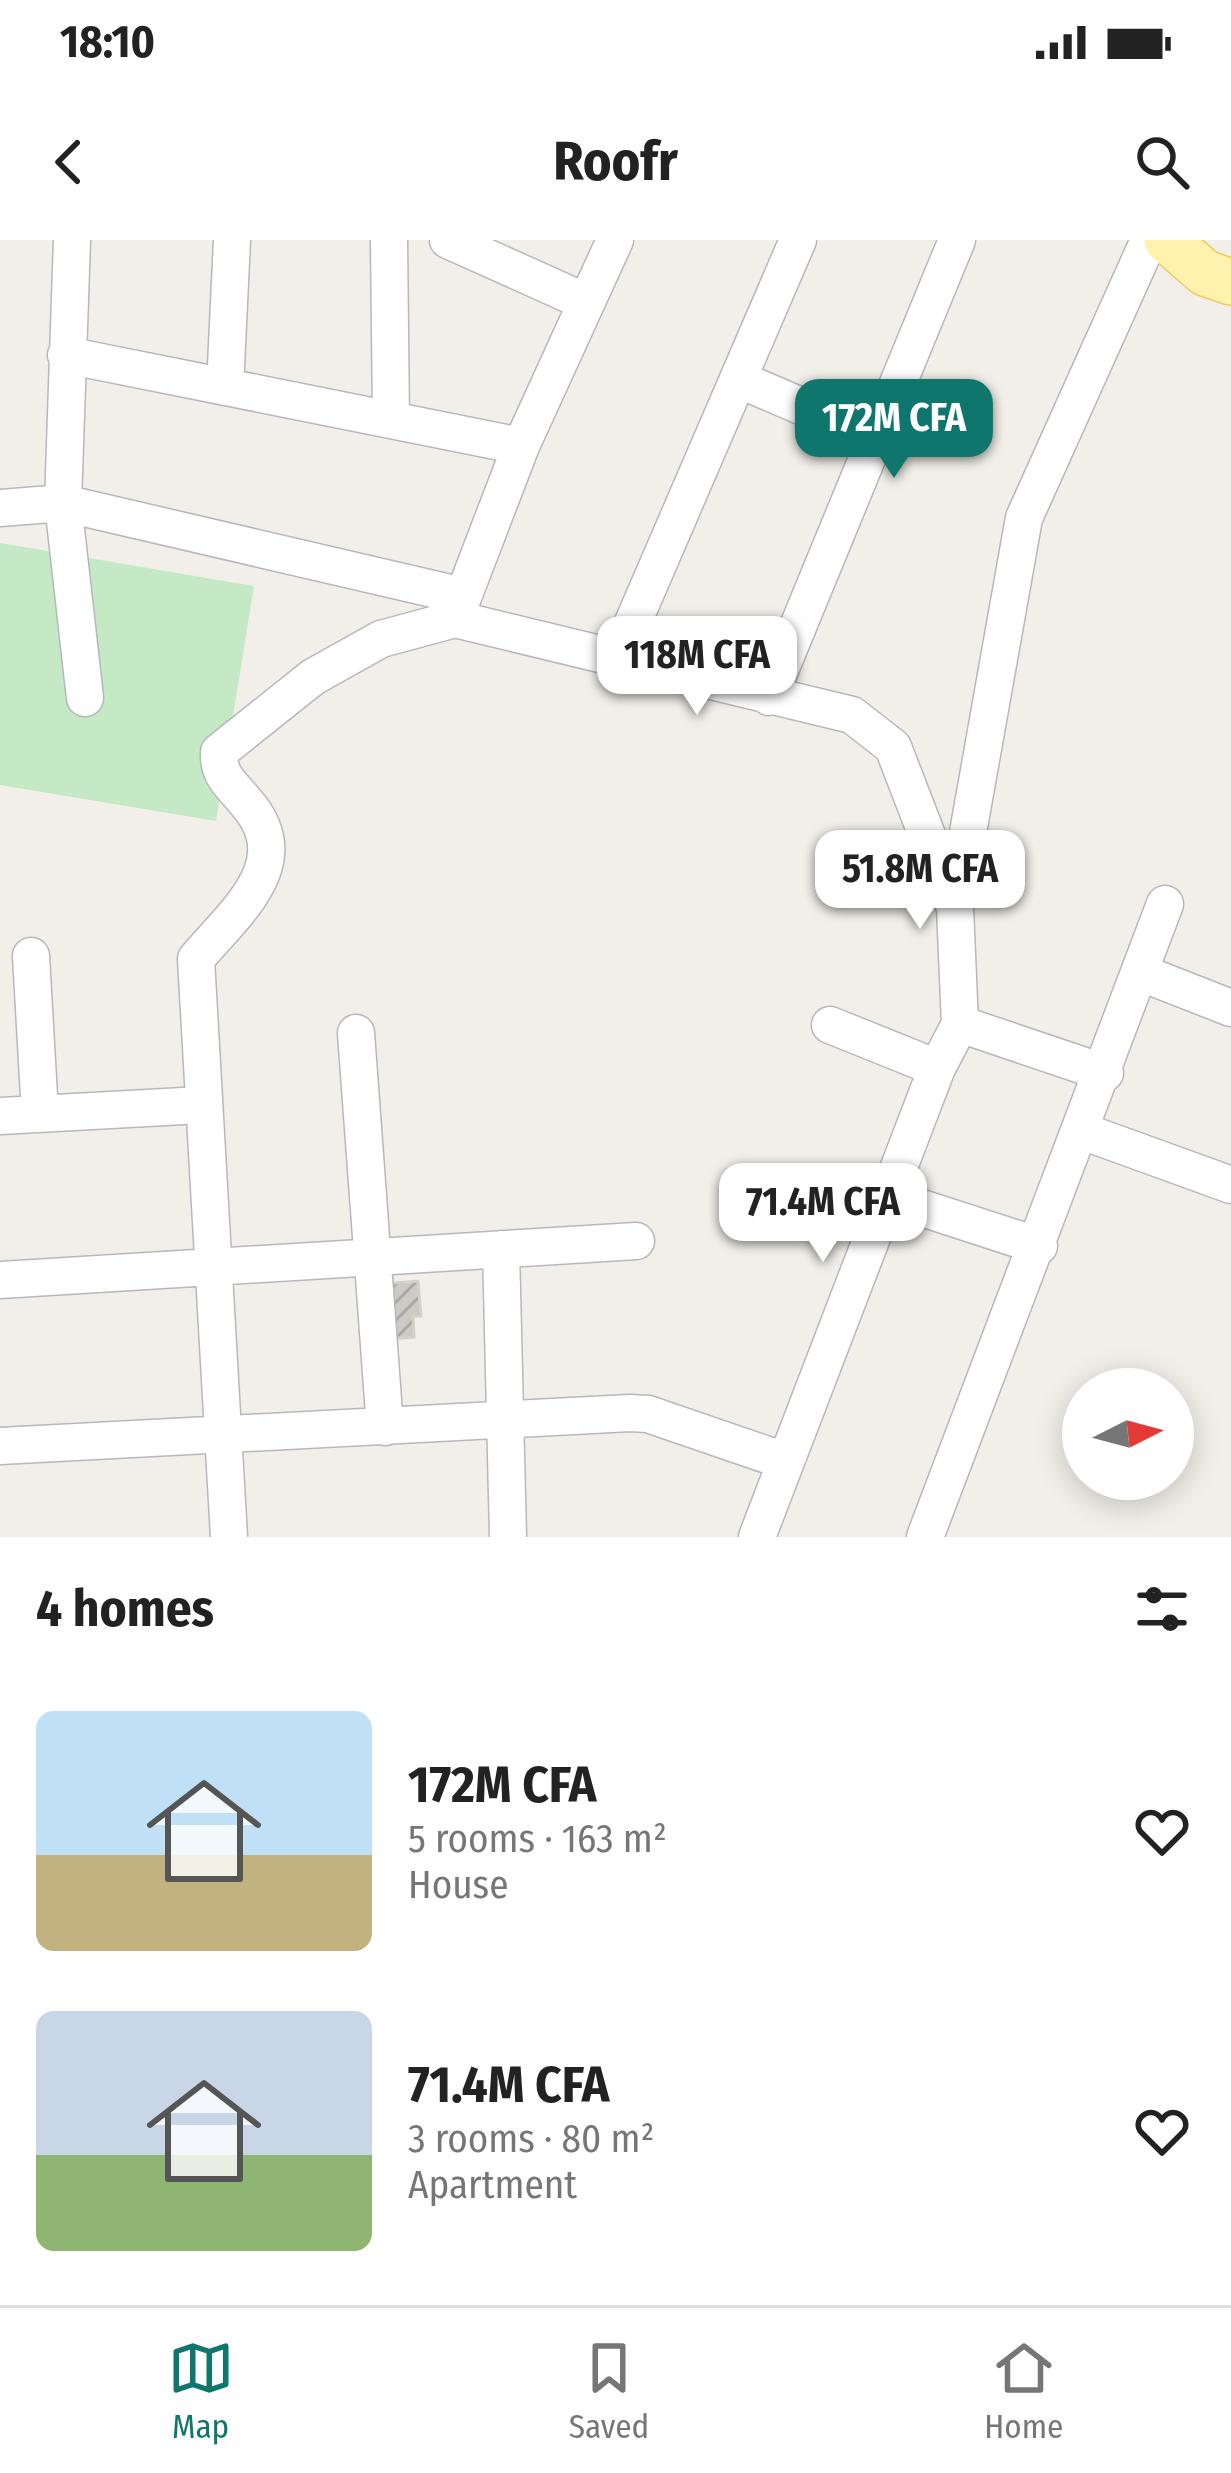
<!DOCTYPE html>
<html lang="en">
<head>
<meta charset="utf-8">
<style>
  body { margin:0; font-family:"Fira Sans Condensed",sans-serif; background:#f6f6f6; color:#222; height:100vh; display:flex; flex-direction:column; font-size:45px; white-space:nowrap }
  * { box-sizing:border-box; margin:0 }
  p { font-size:39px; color:#767676 }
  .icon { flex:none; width:66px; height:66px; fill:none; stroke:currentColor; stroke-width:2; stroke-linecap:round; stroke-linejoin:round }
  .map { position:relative; height:1297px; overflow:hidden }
  .details { display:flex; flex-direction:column; background:#fff; flex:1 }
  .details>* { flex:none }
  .needle { width:78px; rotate:84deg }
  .fabs { position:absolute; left:1062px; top:1128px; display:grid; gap:24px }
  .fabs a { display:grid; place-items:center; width:132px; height:132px; border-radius:50%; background:#fff; box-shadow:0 6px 30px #0003; font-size:60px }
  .price { position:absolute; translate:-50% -102px; padding:0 27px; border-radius:24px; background:#fff; color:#222; font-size:39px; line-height:78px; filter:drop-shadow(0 3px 6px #0008) }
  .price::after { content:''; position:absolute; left:50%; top:72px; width:36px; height:27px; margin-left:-18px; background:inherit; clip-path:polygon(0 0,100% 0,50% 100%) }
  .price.active { background:#0f766e; color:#fff }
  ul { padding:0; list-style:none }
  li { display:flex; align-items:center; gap:36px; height:300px; padding:0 36px }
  li span { display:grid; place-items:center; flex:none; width:336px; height:240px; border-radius:18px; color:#555 }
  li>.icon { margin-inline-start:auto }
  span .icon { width:144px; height:144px; fill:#fffc; stroke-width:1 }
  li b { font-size:51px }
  h2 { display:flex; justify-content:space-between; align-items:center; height:144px; padding:0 36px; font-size:51px }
  .status { display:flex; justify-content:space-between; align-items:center; height:84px; padding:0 60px; background:#fff; direction:ltr }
  .status svg { height:33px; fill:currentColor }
  header { display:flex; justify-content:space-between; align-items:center; height:156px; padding:0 36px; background:#fff; font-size:54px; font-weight:700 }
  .dock { display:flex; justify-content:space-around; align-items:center; height:168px; border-top:3px solid #e0e0e0; background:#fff; font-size:33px; color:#767676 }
  .dock a { display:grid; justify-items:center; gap:6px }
  .dock .active { color:#0f766e }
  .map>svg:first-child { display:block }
</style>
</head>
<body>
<div class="status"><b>18:10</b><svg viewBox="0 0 49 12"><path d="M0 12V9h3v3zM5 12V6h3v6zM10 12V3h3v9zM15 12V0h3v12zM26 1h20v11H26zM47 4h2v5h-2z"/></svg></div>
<header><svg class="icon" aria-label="back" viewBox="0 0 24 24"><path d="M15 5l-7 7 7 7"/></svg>Roofr<svg class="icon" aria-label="search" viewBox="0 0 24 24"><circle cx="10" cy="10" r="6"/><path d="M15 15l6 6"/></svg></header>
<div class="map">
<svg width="1231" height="1297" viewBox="0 0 1231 1297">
  <defs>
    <pattern id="building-hatch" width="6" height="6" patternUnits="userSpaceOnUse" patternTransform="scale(3)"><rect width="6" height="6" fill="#cccac5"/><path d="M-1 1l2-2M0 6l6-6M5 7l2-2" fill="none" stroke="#a9a8a4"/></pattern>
  </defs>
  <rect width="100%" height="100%" fill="#f1efe8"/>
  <path fill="#c5e8c5" d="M0,303l254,43 -38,235 -216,-36z"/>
  <path fill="url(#building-hatch)" stroke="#d6d1c6" stroke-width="3" d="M418,1041l3,35h-8l1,21 -27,2 -5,-55z"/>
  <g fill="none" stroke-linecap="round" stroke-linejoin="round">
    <g stroke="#b5b8bc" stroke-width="39">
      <path id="minor" d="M72,0l-9,263 22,195
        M389,0l2,180
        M448,0l138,62
        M66,115l455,91
        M738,139l135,58
        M225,147l7,-147
        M0,268l63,-5 400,93
        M455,378l66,-172 94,-206
        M616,422l182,-422
        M769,457l188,-457
        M956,660l68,-382 125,-278
        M31,716l9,158
        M1139,732l92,36
        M960,784l145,49
        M830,785l107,43
        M356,793l29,394
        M0,876l202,-11
        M1082,891l149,54
        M888,957l151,49
        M501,1009l7,288
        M0,1040l636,-39
        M0,1206l630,-33 18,1 137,47
        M229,1297l-33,-578c39,-47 105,-97 48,-159 -14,-17 -26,-25 -25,-48l94,-75 68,-38 74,-20 397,96 41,32 62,161 5,116 -23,44 -180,469
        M925,1297l240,-633"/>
    </g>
    <g stroke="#f2c960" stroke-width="48">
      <path id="major" d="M1167,0l38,33 26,9"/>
    </g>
    <use href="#minor" stroke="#fff" stroke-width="36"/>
    <use href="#major" stroke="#fff2af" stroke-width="45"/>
  </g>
</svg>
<div class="fabs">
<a><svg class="needle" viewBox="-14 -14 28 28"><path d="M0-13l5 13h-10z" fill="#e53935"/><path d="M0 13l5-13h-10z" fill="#767676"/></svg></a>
</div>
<b class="price active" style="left:894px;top:241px">172M CFA</b>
<b class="price" style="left:697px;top:478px">118M CFA</b>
<b class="price" style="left:920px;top:692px">51.8M CFA</b>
<b class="price" style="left:823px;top:1025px">71.4M CFA</b>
</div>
<section class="details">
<h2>4 homes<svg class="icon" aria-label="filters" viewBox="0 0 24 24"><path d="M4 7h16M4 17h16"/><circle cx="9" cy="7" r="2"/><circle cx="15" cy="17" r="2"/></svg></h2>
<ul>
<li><span style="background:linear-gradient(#bfe0f5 60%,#c2b280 0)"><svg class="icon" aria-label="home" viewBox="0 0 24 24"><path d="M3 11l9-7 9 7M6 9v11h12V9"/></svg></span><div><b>172M CFA</b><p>5 rooms · 163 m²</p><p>House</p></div><svg class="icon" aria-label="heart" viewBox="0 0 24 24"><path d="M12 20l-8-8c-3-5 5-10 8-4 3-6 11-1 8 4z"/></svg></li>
<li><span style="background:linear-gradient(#c9d6e8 60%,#8fb573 0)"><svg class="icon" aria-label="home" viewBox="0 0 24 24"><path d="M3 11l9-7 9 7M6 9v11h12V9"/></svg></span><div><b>71.4M CFA</b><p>3 rooms · 80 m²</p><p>Apartment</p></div><svg class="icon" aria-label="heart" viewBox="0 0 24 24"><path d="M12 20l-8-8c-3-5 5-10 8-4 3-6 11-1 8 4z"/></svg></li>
</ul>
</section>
<nav class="dock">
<a class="active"><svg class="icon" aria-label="map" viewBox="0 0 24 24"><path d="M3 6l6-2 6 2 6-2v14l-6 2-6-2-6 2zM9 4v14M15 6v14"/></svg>Map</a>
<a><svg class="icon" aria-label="saved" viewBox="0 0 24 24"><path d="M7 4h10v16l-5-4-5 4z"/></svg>Saved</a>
<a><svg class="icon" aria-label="home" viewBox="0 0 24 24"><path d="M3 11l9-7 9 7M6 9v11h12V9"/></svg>Home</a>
</nav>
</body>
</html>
